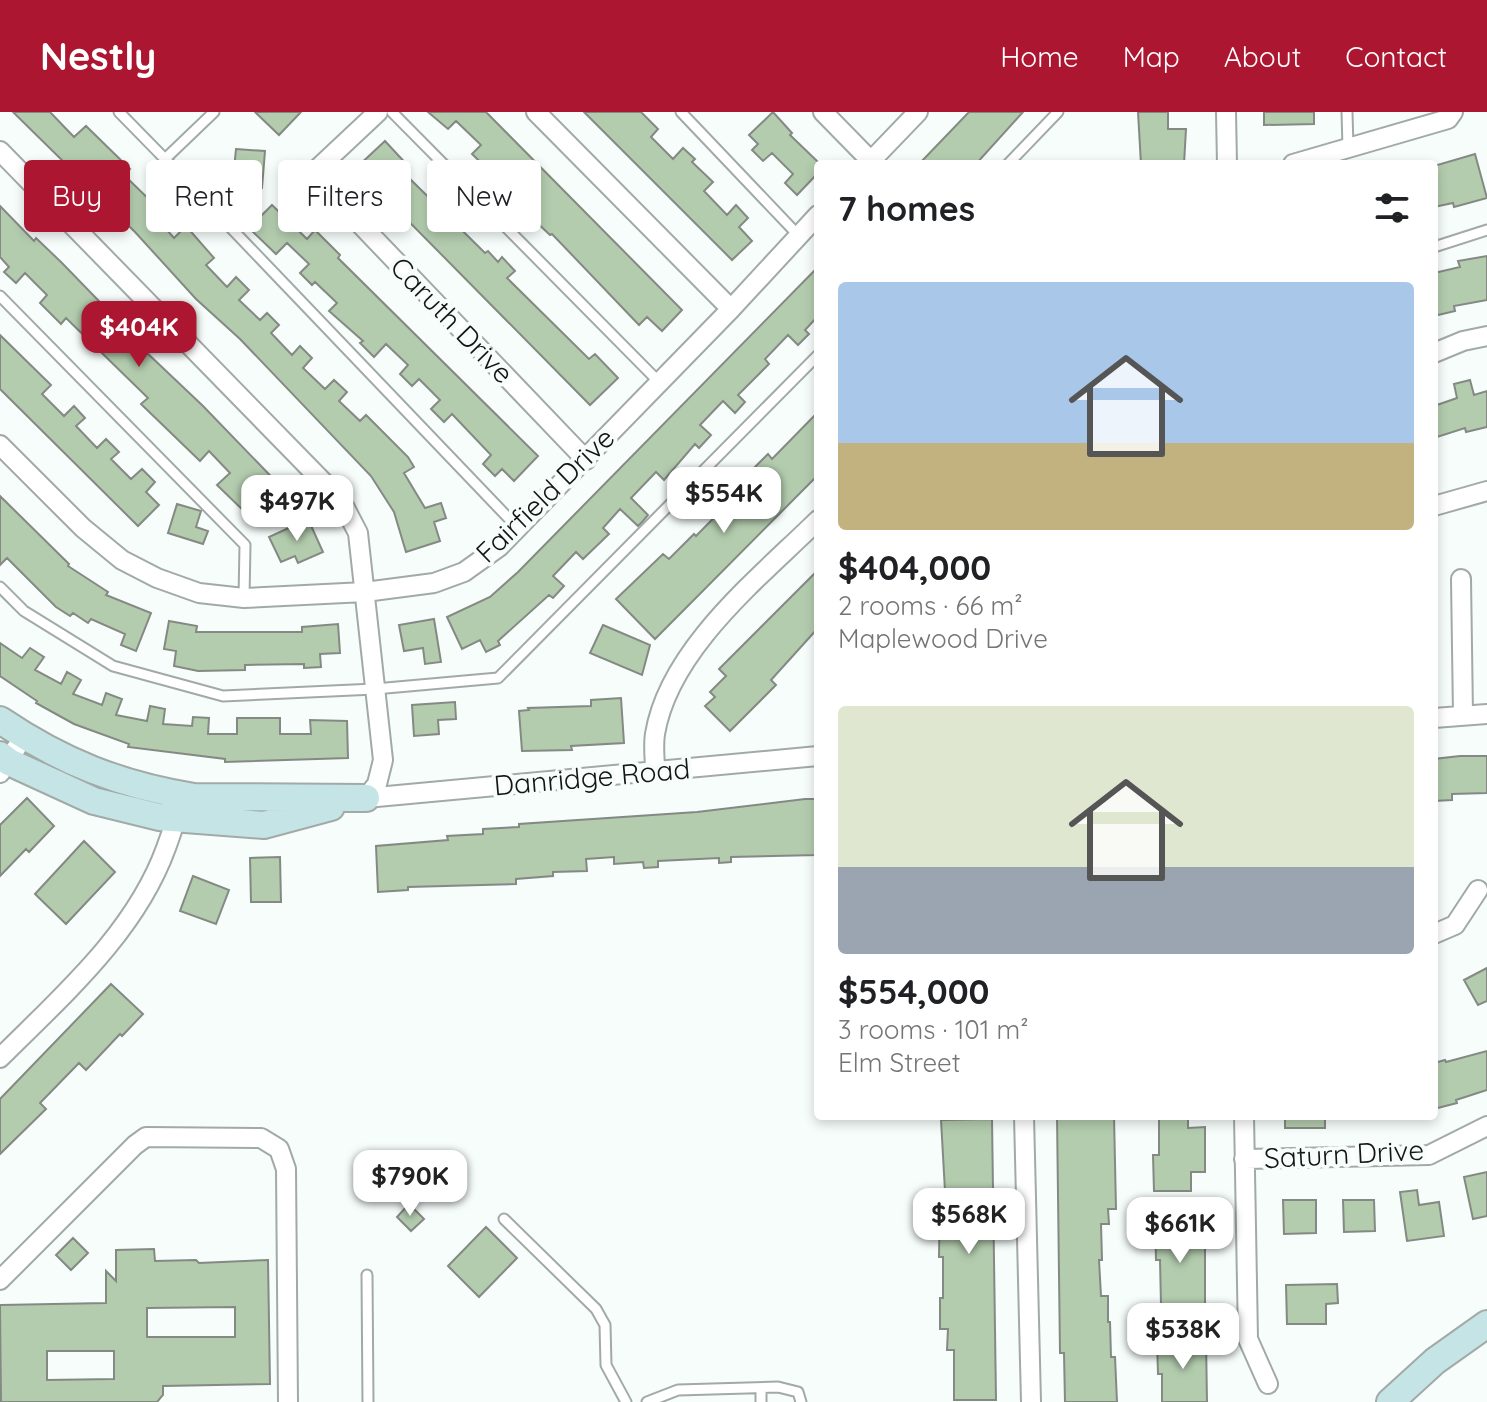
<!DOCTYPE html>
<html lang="en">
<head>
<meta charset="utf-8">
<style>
  body { margin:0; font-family:Quicksand,sans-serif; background:#f6f6f6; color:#202124; height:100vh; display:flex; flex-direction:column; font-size:30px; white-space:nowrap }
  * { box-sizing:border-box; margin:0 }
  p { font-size:26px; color:#757577 }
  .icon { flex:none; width:44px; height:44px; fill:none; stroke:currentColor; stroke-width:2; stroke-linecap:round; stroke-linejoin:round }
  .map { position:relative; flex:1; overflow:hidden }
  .side { position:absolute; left:814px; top:48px; width:624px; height:960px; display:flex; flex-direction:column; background:#fff; border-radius:8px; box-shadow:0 4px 12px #0003 }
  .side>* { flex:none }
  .banner { position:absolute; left:24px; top:48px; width:670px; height:72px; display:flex; gap:16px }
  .price { position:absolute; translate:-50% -68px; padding:0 18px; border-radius:16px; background:#fff; color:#222; font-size:26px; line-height:52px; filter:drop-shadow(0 2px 4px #0008) }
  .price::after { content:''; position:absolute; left:50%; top:48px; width:24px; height:18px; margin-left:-12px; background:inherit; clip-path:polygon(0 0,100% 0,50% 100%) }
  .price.on { background:#ac1630; color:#fff }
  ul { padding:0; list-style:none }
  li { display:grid; align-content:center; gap:16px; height:424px; padding:0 24px }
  li span { display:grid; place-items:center; height:248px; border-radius:8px; color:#555 }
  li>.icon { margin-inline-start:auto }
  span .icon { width:144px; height:144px; fill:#fffc; stroke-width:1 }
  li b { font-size:34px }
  h2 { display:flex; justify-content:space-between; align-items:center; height:96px; padding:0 24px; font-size:34px }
  .pill { padding:0 28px; border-radius:8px; background:#fff; box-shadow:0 4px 12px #0003; font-size:28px; line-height:72px }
  .pill.on { background:#ac1630; color:#fff }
  header { display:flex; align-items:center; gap:48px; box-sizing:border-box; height:112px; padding:0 40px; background:#ac1630; color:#fff }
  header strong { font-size:38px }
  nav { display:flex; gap:44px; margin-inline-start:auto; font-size:28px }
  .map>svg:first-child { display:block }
</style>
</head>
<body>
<header>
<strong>Nestly</strong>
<nav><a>Home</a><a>Map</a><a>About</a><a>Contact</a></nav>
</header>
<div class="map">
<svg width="1487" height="1290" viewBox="0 0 1487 1290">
  <rect width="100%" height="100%" fill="#f6fdfa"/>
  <path fill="#b3ccae" stroke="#858984" stroke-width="2" fill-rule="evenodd" d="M13,0h37l24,25 12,-11 44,43 -6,6 34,33 -5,6 21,24 12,-12 28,32 -8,7 21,22 9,-10 13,13 -10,10 21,20 7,-7 12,12 -8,8 21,22 8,-9 12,12 -9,10 22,21 9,-9 13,12 -8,9 21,20 6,-6 42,42 6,10 -10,6 21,35 16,-5 5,15 -12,4 6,19 -34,11 -12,-40 -23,-36 -131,-137 -44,-40 -61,-67z
    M255,0h46l-22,23z
    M428,0h58l196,198 -20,21 -15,-14 -8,8 -87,-91 -2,1 -54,-51 3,-4 -27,-26 9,-9 -25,-24 -8,8z
    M584,0h57l17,17 -7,8 22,22 10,-11 12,11 -3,3 21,20 -9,9 23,24 9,-10 12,13 -9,9 13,14 -20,19z
    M773,0l19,21 -2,2 28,27v11l-21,22 -12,-12 8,-9 -21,-21 -9,8 -11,-11 6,-6 -9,-9z
    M969,0h54l-47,52h-57z
    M1138,0h30v17h18l-2,35h-43z
    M1264,0h50v12l-50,1z
    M385,29l25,27 -6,5 81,80 3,-2 10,11 4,-5 13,14 -8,7 82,81 6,-5 23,24 -28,27 -234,-237z
    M236,37l29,2 -3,37 -42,-3 1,-17 13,1z
    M1475,42l12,44 -33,9 -1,-4 -19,4v-41z
    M272,93l35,34 8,-9 25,25 -2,3 200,198 -24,25 -12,-12 -7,7 -12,-12 8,-9 -39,-41 -8,8 -13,-13 9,-9 -21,-21 -7,7 -12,-12 8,-9 -22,-21 -12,13 -14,-14 3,-2 -34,-30 8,-8 -22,-21 -3,3 -12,-12 9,-9 -22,-21 -11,11 -27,-26z
    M0,94l34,35 2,-3 26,25 66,68 -2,2 77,73 86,89 -20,20 -10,-10 -10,11 -32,-31 13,-12 -21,-22 -9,10 -59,-57 7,-6 -82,-80 -5,6 -21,-21 7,-8 -22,-22 -9,10 -12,-11 5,-5 -9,-10z
    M1487,144v44l-33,6 1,5 -21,5v-43l26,-6 -2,-6z
    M818,155v49l-13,14 4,4 -11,11 -10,-10 -23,24 4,5 -31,31 7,7 -10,11 -12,-12 -23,24 11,10 -12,13 -4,-4 -31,36 -8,-8 -25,26 17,17 -5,6 -5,5 -18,-17 -17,19 6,6 -26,25 -7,-7 -23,24 11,10 -11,12 -4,-3 -51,46 2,4 -14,7 -6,-12 -18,9 -15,-32 43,-20 28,-25z
    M0,223l51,50 -9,9 22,22 10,-10 11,12 -9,8 21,22 9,-9 13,13 -8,7 20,20 11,-10 13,13 -9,10 13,13 -21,21 -138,-137z
    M1470,268l4,15 13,-4v36l-21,5 -1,-4 -31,10v-32l23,-8 -3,-14z
    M818,300v63l-163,164 -39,-40 47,-45 6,5 25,-25 2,2 55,-56 -5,-4 22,-22 4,5z
    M0,384l69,68 -1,2 40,26 -2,3 45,18 -15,38 -15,-6 4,-11 -34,-15 -3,4 -15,-10 -3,3 -14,-9 -49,-49 -7,7z
    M177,392l24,7 -5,16 12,4 -5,13 -35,-11z
    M308,407l15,33 -25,11 -3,-7 -14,6 -12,-25z
    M818,458v58l-47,52 5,5 -46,46 -25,-25 10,-9 -5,-5 16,-16 -7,-7z
    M434,507l7,43 -16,2 -2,-16 -19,3 -5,-26z
    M169,509l28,5 -1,6h106v-5l36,-3 2,29 -20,1 1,13 -17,1v-4l-59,1v5l-47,1 -24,-5 2,-15 -12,-2z
    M603,513l47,20 -8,30 -52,-22z
    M0,531l22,15 8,-10 14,9 -9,13 26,14 6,-12 14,8 -8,14 29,11 4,-12 16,6 -6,16 31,6 3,-15 15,3 -2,15 29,2 1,-9 16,1 -1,16h29v-16h43v16h31l-1,-14 37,1 1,37 -123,4v-3l-97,-12 1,-3 -55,-20 -38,-21 1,-2 -37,-25z
    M621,586l3,45 -53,3 1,4 -50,1 -3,-40 10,-1 -1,-2 63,-2v-6z
    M455,590l1,17 -18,1 1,14 -25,2 -2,-31z
    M1460,644h27v37l-35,1v6l-18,1v-42z
    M27,686l27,28 -25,26 -3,-3 -26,27v-51z
    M805,687h13v56l-87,2v5l-12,1v-5l-61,3v6l-14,1 -1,-6 -29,2v-7l-28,2 1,12 -34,1v4l-37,3v5l-108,3v3l-30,2 -2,-46 72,-6 -1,-4 36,-2v-5l36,-2v-3l178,-12z
    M84,729l31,31 -49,52 -31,-30z
    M280,745l1,45h-30l-1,-44z
    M193,764l36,14 -13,34 -36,-13z
    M1487,856v33l-9,4 -14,-25z
    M111,872l32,30 -21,22 -2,-2 -34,36 -7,-7 -39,40 6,6 -46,45v-55z
    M1487,939v39l-31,10 1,3 -23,6v-46l11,-3 1,2z
    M1057,1004h57l2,93h-8l1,15h-8l1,36h-3l2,36h7v26h2l1,35h4l2,45h-52l-1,-49h-4z
    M1159,1004h29v12l17,-1v45h-14v19h-37l-1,-36h6z
    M1285,1004h40v12h-40z
    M992,1007l4,281h-42v-50h-7l1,-21h-8v-31h3v-41h-4l1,-66h5l-4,-71z
    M1487,1060v44l-14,3 -9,-42z
    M1417,1078l2,15 20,-3 5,34 -37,5 -7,-49z
    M1283,1088h33v33l-32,1z
    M1343,1088h31l1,31 -31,1z
    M409,1092l15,15 -13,12 -14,-14z
    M1155,1110h35v19h15v63l-44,1 -1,-45h-4z
    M486,1115l31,31 -38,39 -31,-31z
    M73,1126l15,15 -17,17 -15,-15z
    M154,1137l1,12 41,-1 3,3 69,-3 2,124 -107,2v9l-6,7h-156l-1,-97 106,-2v-32l10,10v-31zM235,1195v30h-88v-29zM47,1239h67v28l-67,1z
    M1337,1172l1,19 -12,1v20h-39l-1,-39z
    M1206,1228l1,62h-45v-28h-4l-1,-33z"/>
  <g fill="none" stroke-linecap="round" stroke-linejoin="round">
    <g stroke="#a2aaa7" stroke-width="13">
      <path id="lane" d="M119,0l46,47 49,-47
        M392,0l268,271
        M681,0l117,123
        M1347,0l1,36
        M165,47l352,368
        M1008,52l50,-52
        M1434,135l53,-17
        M0,184l245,249 -1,53
        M0,475l24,24 89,55 110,30 152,-7 123,-11 320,-323
        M504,1107l92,90 9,16 1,40 20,37
        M367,1163l1,127
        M761,1276v14
        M647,1290l31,-12 100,-3 20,5 3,10"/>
    </g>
    <g stroke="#a2aaa7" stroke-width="22">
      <path id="street" d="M378,0l-64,60 4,8 268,280
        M536,0l195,197
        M823,0l48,49
        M1226,0l1,52
        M0,39l331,339 14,18 13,25 25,227 -6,24 -11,14
        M868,52l50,-52
        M1293,52l155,-45 5,-7
        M1434,241l29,-12 24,-5
        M0,333l83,83 39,32 35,18 42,15 45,5 121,-6 69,-9 30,-11 35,-25 232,-238 87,-94
        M1434,394l53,-15
        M1461,467l2,136
        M1434,606l53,-4
        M655,659c0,-12 -2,-25 0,-37 14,-85 104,-156 163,-214
        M0,661l24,-37
        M366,686l452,-42
        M1434,822l21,-9 23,-35
        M0,946c63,-63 135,-125 166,-210 5,-14 10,-26 10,-41
        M1024,1004l7,286
        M1244,1004l4,223 20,45
        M1244,1047l185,-4 58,-29
        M0,1168l135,-135 11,-8 115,1 18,11 7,20 2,233"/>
    </g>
    <g stroke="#a2aaa7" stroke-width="30">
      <path id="secondary" d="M0,608c62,42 120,65 194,77l172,1
        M0,643l9,7 85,39 65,16 105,8 67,-18
        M1390,1290l45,-41 52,-37"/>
    </g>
    <use href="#lane" stroke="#fff" stroke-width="9"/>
    <use href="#street" stroke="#fff" stroke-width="18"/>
    <use href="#secondary" stroke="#c5e4e6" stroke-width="26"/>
  </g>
  <g text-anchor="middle" stroke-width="8" stroke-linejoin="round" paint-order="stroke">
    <g font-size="28" fill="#141615" stroke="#f6fdfa">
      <text transform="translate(452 208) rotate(46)" y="10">Caruth Drive</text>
      <text transform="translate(545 383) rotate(-44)" y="10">Fairfield Drive</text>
      <text transform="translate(592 665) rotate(-5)" y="10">Danridge Road</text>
      <text transform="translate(1344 1042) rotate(-3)" y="10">Saturn Drive</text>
    </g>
  </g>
</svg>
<b class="price on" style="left:139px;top:257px">$404K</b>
<b class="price" style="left:724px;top:423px">$554K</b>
<b class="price" style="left:297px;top:431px">$497K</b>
<b class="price" style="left:410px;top:1106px">$790K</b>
<b class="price" style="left:969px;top:1144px">$568K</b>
<b class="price" style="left:1180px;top:1153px">$661K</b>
<b class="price" style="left:1183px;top:1259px">$538K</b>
<div class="banner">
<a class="pill on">Buy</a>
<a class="pill">Rent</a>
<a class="pill">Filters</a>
<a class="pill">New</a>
</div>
<section class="side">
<h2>7 homes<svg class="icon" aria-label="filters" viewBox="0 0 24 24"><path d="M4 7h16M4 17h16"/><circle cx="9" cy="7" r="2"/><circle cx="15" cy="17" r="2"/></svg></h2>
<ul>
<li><span style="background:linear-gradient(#a9c7e8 65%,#c2b280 0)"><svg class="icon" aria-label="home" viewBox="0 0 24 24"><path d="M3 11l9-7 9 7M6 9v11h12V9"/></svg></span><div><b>$404,000</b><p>2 rooms · 66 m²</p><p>Maplewood Drive</p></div></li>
<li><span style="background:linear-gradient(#dfe7d0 65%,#9aa5b1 0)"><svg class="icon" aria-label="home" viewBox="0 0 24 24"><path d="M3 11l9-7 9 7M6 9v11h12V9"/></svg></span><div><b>$554,000</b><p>3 rooms · 101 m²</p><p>Elm Street</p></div></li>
</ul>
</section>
</div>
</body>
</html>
